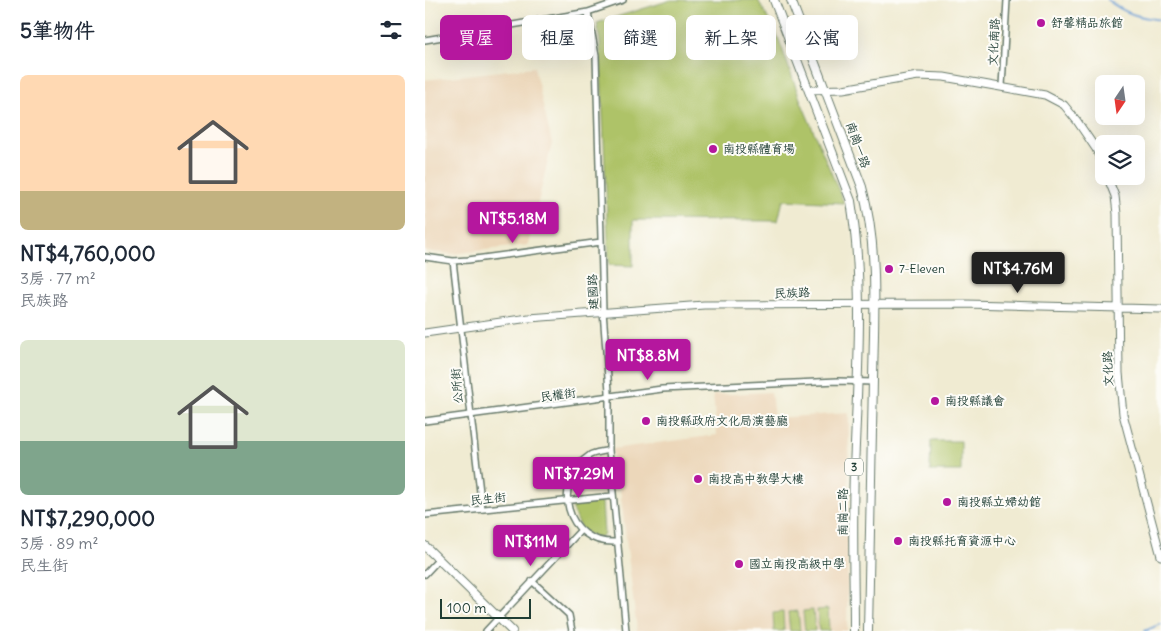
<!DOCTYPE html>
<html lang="zh-TW">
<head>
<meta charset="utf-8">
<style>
  body { margin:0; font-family:Delius,"LXGW WenKai TC",sans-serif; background:#f2f2f3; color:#1f2937; height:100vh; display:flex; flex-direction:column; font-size:19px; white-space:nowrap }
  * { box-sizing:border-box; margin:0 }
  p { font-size:16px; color:#747a83 }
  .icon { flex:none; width:28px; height:28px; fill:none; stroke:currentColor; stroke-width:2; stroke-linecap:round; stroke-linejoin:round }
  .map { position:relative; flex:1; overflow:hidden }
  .panel { display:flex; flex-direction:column; background:#fff; width:425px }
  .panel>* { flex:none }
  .hud { position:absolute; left:15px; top:15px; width:475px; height:45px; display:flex; gap:10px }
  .needle { width:32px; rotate:193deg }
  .tools { position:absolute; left:670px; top:75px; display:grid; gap:10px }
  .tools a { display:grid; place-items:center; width:50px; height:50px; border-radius:8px; background:#fff; box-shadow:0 5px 20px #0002; font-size:25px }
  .scale { position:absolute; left:15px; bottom:12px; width:91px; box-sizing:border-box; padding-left:5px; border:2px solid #1f3d34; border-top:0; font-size:14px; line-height:18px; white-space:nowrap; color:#1f3d34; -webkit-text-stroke:4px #fdfcf7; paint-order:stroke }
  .price { position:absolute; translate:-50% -42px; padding:0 11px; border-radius:5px; background:#b5179e; color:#fff; font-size:16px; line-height:32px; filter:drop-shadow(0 1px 2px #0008) }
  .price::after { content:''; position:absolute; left:50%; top:30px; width:15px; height:11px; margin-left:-8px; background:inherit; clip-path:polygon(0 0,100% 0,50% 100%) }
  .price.active { background:#222; color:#fff }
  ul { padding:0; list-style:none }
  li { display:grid; align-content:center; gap:10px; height:265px; padding:0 20px }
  li span { display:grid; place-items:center; height:155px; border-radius:8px; color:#555 }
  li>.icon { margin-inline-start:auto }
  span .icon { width:90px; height:90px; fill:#fffc; stroke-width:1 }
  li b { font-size:21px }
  h2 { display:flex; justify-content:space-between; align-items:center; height:60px; padding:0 20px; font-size:21px }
  .chip { padding:0 18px; border-radius:8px; background:#fff; box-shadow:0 5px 20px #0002; font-size:18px; line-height:45px }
  .chip.active { background:#b5179e; color:#fff }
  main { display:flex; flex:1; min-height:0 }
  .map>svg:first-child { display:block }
</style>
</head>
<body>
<main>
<section class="panel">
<h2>5筆物件<svg class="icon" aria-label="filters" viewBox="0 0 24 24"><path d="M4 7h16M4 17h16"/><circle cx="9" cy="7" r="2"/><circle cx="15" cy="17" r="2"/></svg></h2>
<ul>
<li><span style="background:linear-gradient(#ffd9b3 75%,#c2b280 0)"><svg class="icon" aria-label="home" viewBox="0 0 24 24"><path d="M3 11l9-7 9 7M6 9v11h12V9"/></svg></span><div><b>NT$4,760,000</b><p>3房 · 77 m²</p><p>民族路</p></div></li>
<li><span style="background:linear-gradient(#dfe7d0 65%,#7fa58c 0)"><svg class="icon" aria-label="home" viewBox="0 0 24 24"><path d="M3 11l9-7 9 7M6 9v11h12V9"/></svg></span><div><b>NT$7,290,000</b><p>3房 · 89 m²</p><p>民生街</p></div></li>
</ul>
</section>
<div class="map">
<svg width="736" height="631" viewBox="0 0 736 631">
  <rect width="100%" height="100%" fill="#fdfcf7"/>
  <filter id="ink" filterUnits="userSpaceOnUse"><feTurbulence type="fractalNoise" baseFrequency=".02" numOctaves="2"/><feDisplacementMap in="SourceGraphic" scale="10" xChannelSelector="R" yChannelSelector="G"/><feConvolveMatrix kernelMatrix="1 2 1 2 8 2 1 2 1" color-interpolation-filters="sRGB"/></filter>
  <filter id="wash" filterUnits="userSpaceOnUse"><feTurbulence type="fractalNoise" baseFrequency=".0096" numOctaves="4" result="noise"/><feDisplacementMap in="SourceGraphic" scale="20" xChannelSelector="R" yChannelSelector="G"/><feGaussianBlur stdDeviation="1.12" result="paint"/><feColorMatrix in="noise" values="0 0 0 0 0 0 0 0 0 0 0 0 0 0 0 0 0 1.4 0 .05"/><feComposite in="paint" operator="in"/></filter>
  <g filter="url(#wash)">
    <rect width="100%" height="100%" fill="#f0ebd2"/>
    <path fill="#ecd7ba" d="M109,67l18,76 -24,102 -77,9 -26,-3v-171z
      M346,392l3,26 75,-5 -2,218h-210l-17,-143 -8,-39 105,-14 -4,-40z"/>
    <path fill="#aec368" stroke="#66804e" d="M246,0h87l20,37 22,62 44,104 -61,-3 -5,21 -145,-1v46l-24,-1 -9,-222 -3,-20z
      M506,441h30v30h-31z
      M177,502l2,32 -4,3c-19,-1 -25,-16 -28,-33z
      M403,609l1,22h-10l-2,-21z
      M388,610l2,21h-10l-2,-20z
      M373,611l2,20h-10l-2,-19z
      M358,612l1,19h-10l-1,-18z"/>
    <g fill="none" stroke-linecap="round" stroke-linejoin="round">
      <path stroke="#679dd4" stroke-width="2" d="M683,0c17,14 31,17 53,20
        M720,631l16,-7"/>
    </g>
  </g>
  <g filter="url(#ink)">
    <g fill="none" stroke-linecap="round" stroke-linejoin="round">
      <g stroke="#687a6b" stroke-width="8">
        <path id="street" d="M163,12l8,44 7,255 6,80v59l17,181
          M0,40l163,-28 35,-12
          M577,86l5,-86
          M0,257l28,4 15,-1 133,-18
          M28,261l29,248
          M0,421l237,-32 176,-8 35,1
          M184,450c-6,2 -14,2 -19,5 -39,25 -26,90 27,87
          M0,515l187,-19
          M0,574l14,-15
          M107,581l37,34 3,16
          M61,631l94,-100"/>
      </g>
      <g stroke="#687a6b" stroke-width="9">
        <path id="secondary" d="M384,90l34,-1 75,-13 26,1 101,18 19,10 13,16 19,28 8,19
          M682,176l8,20 2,18 2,159 4,41 38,142
          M0,333l104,-15 175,-13 262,-1 195,5"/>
      </g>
      <g stroke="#687a6b" stroke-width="10">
        <path id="primary" d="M349,0l77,201c14,89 6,180 3,270 -2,53 0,107 0,160
          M366,0l71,187c17,62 12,129 11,193 -1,83 -3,167 -5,251
          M0,546l87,85"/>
      </g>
      <use href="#street" stroke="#fff" stroke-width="5"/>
      <use href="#secondary" stroke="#fff" stroke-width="7"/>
      <use href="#primary" stroke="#fff" stroke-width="8"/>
    </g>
  </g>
  <g fill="#b5179e" stroke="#fdfcf7" stroke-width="2">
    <circle cx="616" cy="23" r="5"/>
    <circle cx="288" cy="149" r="5"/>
    <circle cx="464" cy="269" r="5"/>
    <circle cx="510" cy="401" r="5"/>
    <circle cx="221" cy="421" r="5"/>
    <circle cx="273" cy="479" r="5"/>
    <circle cx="522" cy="502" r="5"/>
    <circle cx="473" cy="541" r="5"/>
    <circle cx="314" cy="564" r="5"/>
  </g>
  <g text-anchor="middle" stroke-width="4" stroke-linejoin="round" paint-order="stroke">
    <rect fill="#fdfcf7" stroke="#62766e" stroke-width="1" x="420" y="458.5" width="18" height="17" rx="4"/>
    <g font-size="11" font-weight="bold" fill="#1f3d34">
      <text x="429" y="471">3</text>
    </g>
    <g font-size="12" fill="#1f3d34" stroke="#fdfcf7" text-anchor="start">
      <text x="626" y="27">舒馨精品旅館</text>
      <text x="298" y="153">南投縣體育場</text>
      <text x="474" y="273">7-Eleven</text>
      <text x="520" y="405">南投縣議會</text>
      <text x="231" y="425">南投縣政府文化局演藝廳</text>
      <text x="283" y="483">南投高中教學大樓</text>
      <text x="532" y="506">南投縣立婦幼館</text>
      <text x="483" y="545">南投縣托育資源中心</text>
      <text x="324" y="568">國立南投高級中學</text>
    </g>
    <g font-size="12" fill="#1f3d34" stroke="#fdfcf7">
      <text transform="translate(569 42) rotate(-87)" y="4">文化南路</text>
      <text transform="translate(433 145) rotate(70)" y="4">南崗一路</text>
      <text transform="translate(168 292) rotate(-92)" y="4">建國路</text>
      <text transform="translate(367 293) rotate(-2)" y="4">民族路</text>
      <text transform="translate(683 369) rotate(-92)" y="4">文化路</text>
      <text transform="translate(32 386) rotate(-95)" y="4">公所街</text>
      <text transform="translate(133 395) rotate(-8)" y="4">民權街</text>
      <text transform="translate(63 499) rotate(-6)" y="4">民生街</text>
      <text transform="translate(418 512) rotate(-90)" y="4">南崗二路</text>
    </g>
  </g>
</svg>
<div class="tools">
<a><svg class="needle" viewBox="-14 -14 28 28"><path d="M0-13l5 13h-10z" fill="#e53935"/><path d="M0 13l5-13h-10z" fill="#747a83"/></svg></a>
<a><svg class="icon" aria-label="layers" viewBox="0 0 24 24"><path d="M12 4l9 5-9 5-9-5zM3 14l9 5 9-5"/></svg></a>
</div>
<div class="scale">100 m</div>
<b class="price" style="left:88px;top:244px">NT$5.18M</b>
<b class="price active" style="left:593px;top:294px">NT$4.76M</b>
<b class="price" style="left:223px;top:381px">NT$8.8M</b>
<b class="price" style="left:154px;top:499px">NT$7.29M</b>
<b class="price" style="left:106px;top:567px">NT$11M</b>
<div class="hud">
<a class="chip active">買屋</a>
<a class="chip">租屋</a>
<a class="chip">篩選</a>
<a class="chip">新上架</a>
<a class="chip">公寓</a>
</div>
</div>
</main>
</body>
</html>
